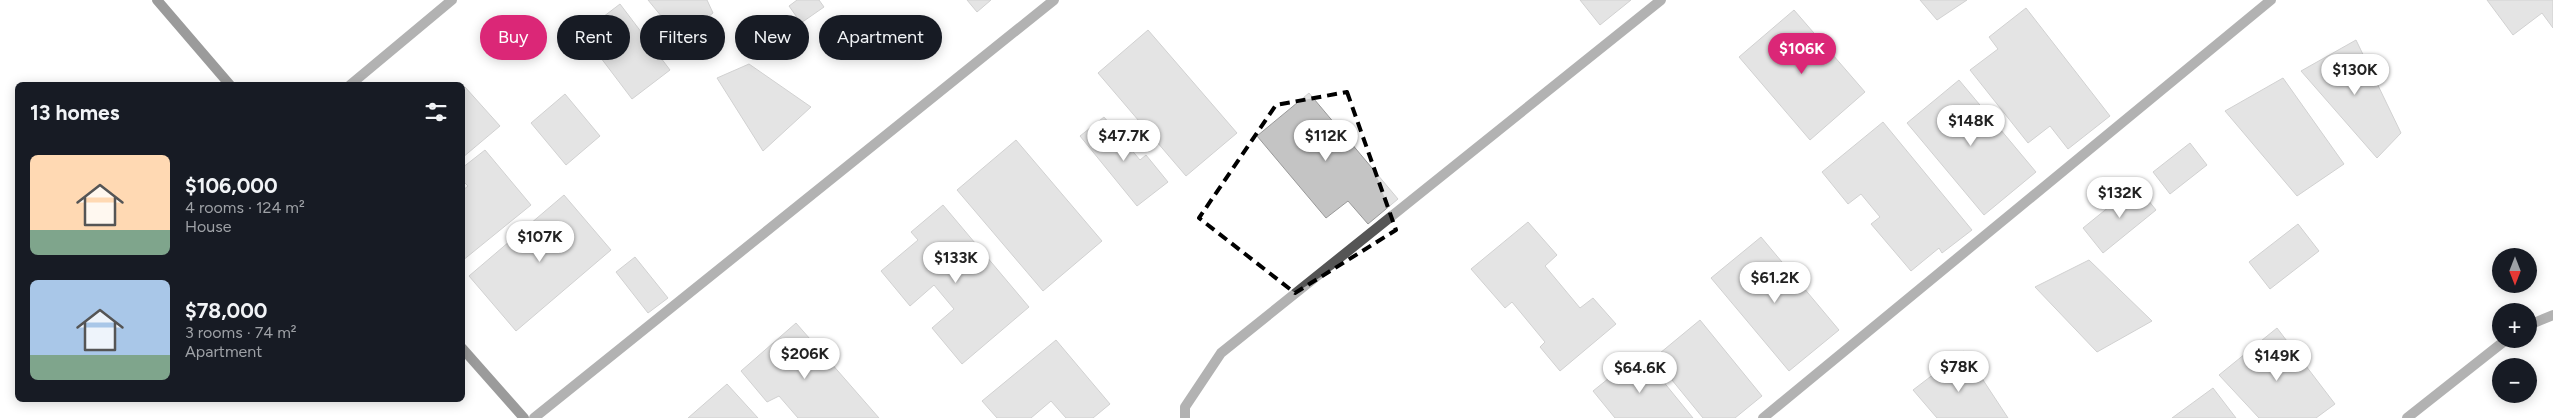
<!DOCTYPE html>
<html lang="en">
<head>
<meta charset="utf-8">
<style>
  body { margin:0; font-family:Figtree,sans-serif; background:#242831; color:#f1f3f6; height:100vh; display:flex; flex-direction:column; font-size:19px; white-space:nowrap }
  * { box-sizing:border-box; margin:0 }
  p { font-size:16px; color:#9ea1a6 }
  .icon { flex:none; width:28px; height:28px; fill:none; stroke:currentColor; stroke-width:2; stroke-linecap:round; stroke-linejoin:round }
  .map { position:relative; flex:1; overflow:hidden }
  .drawer { position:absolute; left:15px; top:82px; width:450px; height:320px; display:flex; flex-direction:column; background:#171b24; border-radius:8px; box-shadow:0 2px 12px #0003 }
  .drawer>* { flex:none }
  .top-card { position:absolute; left:480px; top:15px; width:475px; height:45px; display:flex; gap:10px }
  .needle { width:32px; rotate:180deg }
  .fabs { position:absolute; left:2492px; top:248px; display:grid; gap:10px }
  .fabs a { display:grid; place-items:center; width:45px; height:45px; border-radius:50%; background:#171b24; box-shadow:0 2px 12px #0003; font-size:25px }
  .price { position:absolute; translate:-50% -42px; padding:0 11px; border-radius:18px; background:#fff; color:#222; font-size:16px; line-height:32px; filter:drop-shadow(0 1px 2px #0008) }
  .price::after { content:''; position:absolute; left:50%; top:30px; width:15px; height:11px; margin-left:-8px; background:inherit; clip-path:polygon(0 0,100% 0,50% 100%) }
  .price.on { background:#db2777; color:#fff }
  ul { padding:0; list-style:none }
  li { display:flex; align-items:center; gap:15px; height:125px; padding:0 15px }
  li span { display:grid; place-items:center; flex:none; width:140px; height:100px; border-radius:8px; color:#555 }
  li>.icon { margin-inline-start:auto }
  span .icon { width:60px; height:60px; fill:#fffc; stroke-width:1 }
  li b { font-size:21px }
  h2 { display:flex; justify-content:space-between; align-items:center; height:60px; padding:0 15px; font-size:21px }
  .chip { padding:0 18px; border-radius:22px; background:#171b24; box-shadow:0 2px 12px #0003; font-size:18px; line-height:45px }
  .chip.on { background:#db2777; color:#fff }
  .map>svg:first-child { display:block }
</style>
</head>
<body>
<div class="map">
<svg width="2553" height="418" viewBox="0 0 2553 418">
  <rect width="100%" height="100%" fill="#fff"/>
  <path fill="#c4c4c4" stroke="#999" d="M648,0h59l6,13 -33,26z
    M797,0h22l5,7 -23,16 -12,-17z
    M967,0h24l-14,12z
    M1580,0h51l-31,25z
    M1920,0h47l-30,20z
    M2487,0h66v28l-11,-15 -29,22z
    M620,4l50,66 -38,29 -50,-66z
    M2026,8l84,108 -42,33 -18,-23 -22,17 -58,-73 28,-21 -9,-12z
    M1794,10l71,82 -55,48 -71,-83z
    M1148,30l89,103 -51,43 -88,-103z
    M2356,40l45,93 -24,25 -76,-87z
    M749,64l62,43 -48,44 -46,-73z
    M2283,78l61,86 -47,32 -72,-85z
    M1959,80l77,92 -52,43 -77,-92z
    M465,87l35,39 -38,32v-69z
    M1309,93l89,106 -30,25 -20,-23 -22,17 -69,-82z
    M565,94l35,42 -34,29 -35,-42z
    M1104,117l36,43 6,-5 22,27 -31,24 -57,-70z
    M1883,122l89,108 -30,23 -3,-5 -28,23 -40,-47 9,-7 -19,-23 -13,10 -26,-32z
    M1016,140l86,101 -59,50 -86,-101z
    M2190,143l17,22 -37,29 -17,-22z
    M485,150l46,55 -69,56v-70l6,-5 -6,-6v-12z
    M2136,185l20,25 -53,43 -20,-25z
    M564,195l47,55 -95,81 -47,-55z
    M943,205l86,102 -67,57 -30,-36 22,-19 -20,-24 -24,21 -29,-35 37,-31 -7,-8z
    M1528,222l29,33 -12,11 35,42 13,-10 23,26 -56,47 -20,-24 5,-5 -33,-40 -7,6 -34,-39z
    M2298,224l21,27 -49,38 -21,-27z
    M1761,237l78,93 -50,41 -78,-93z
    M635,257l33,41 -20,15 -32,-41z
    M2089,260l63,61 -55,31 -62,-65z
    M1700,320l62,76 -27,22h-32l-49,-60z
    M796,323l83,95h-81l-19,-22 -12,6 -26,-31z
    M2277,328l58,76 -19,14h-57l-40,-43z
    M1056,340l54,64 -17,14h-27l-15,-17 -20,17h-34l-15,-17z
    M1964,351l44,67h-71l-24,-28z
    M1640,353l53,65h-78l-22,-27z
    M727,384l31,34h-70z
    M2213,388l23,30h-64z"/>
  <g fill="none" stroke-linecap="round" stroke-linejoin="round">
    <path stroke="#555" stroke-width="10" d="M350,85l102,-85
      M2529,325l24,-10
      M534,418l520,-418
      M1185,418v-11l36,-54 440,-353
      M1763,418l508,-418
      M2407,418l100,-79"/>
    <path stroke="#222" stroke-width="10" d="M157,0l73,85
      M462,348l62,70"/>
  </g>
  <path d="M0 0H2553V418H0ZM1347,92l49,138 -101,63 -96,-75 77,-113z" fill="#fff" fill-opacity=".55" fill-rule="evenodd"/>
  <path fill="none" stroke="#000" stroke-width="4" stroke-dasharray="10 6" stroke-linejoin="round" d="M1347,92l49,138 -101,63 -96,-75 77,-113z"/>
</svg>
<div class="fabs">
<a><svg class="needle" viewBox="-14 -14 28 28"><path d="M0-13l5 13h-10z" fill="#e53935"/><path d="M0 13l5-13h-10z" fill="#9ea1a6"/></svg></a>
<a>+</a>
<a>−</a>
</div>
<b class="price on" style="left:1802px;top:75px">$106K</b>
<b class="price" style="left:2355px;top:96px">$130K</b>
<b class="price" style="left:1971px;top:147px">$148K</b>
<b class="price" style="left:1124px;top:162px">$47.7K</b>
<b class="price" style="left:1326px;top:162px">$112K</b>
<b class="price" style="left:2120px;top:219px">$132K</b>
<b class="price" style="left:540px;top:263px">$107K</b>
<b class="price" style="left:956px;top:284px">$133K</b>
<b class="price" style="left:1775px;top:304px">$61.2K</b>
<b class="price" style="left:805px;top:380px">$206K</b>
<b class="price" style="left:2277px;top:382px">$149K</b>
<b class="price" style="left:1959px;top:393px">$78K</b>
<b class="price" style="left:1640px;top:394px">$64.6K</b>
<div class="top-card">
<a class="chip on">Buy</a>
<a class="chip">Rent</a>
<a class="chip">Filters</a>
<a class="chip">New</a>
<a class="chip">Apartment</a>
</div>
<section class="drawer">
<h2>13 homes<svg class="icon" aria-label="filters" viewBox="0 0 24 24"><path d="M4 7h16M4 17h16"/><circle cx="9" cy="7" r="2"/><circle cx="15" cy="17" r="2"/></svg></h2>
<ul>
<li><span style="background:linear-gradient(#ffd9b3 75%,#7fa58c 0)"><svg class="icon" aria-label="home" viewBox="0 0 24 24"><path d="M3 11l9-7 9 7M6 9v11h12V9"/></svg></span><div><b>$106,000</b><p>4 rooms · 124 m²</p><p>House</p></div></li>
<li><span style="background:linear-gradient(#a9c7e8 75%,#7fa58c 0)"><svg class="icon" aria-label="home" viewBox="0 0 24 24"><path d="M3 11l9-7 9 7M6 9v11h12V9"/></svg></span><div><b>$78,000</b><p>3 rooms · 74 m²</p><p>Apartment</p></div></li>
</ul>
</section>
</div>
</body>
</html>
